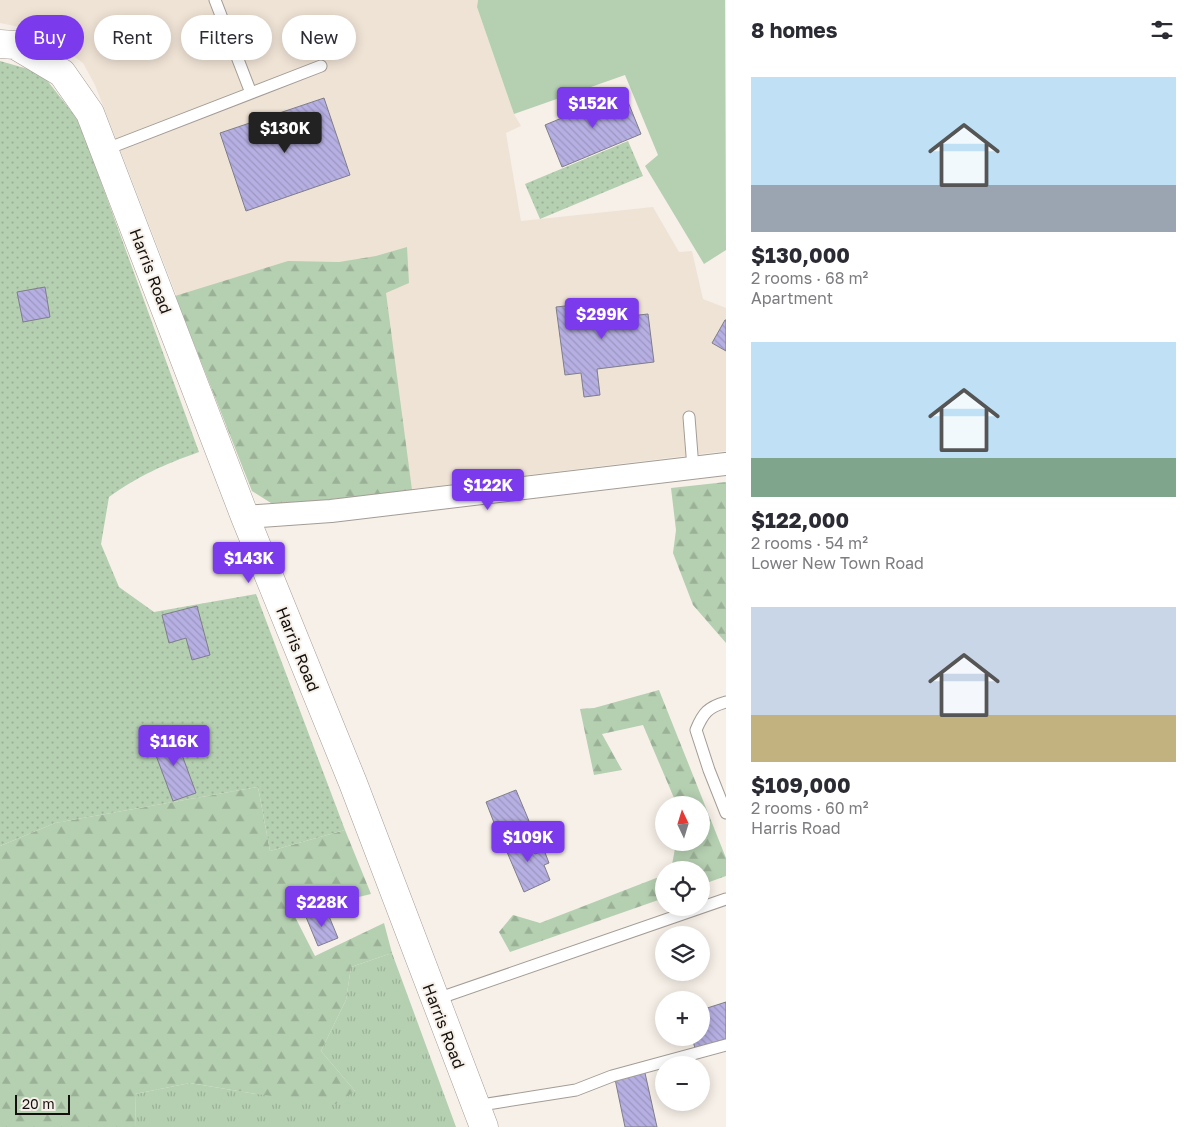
<!DOCTYPE html>
<html lang="en">
<head>
<meta charset="utf-8">
<style>
  body { margin:0; font-family:"Golos Text",sans-serif; background:#f2f2f3; color:#2b2b33; height:100vh; display:flex; flex-direction:column; font-size:19px; white-space:nowrap }
  * { box-sizing:border-box; margin:0 }
  p { font-size:16px; color:#7c7c81 }
  .icon { flex:none; width:28px; height:28px; fill:none; stroke:currentColor; stroke-width:2; stroke-linecap:round; stroke-linejoin:round }
  .map { position:relative; flex:1; overflow:hidden }
  .side { display:flex; flex-direction:column; background:#fff; width:475px }
  .side>* { flex:none }
  .banner { position:absolute; left:15px; top:15px; width:475px; height:45px; display:flex; gap:10px }
  .needle { width:32px; rotate:356deg }
  .buttons { position:absolute; left:655px; top:796px; display:grid; gap:10px }
  .buttons a { display:grid; place-items:center; width:55px; height:55px; border-radius:50%; background:#fff; box-shadow:0 2px 12px #0003; font-size:25px }
  .scale { position:absolute; left:15px; bottom:12px; width:55px; box-sizing:border-box; padding-left:5px; border:2px solid #13100e; border-top:0; font-size:14px; line-height:18px; white-space:nowrap; color:#13100e; -webkit-text-stroke:4px #f7f0e8; paint-order:stroke }
  .price { position:absolute; translate:-50% -42px; padding:0 11px; border-radius:5px; background:#7c3aed; color:#fff; font-size:16px; line-height:32px; filter:drop-shadow(0 1px 2px #0008) }
  .price::after { content:''; position:absolute; left:50%; top:30px; width:15px; height:11px; margin-left:-8px; background:inherit; clip-path:polygon(0 0,100% 0,50% 100%) }
  .price.active { background:#222; color:#fff }
  ul { padding:0; list-style:none }
  li { display:grid; align-content:center; gap:10px; height:265px; padding:0 25px }
  li span { display:grid; place-items:center; height:155px; border-radius:0px; color:#555 }
  li>.icon { margin-inline-start:auto }
  span .icon { width:90px; height:90px; fill:#fffc; stroke-width:1 }
  li b { font-size:21px }
  h2 { display:flex; justify-content:space-between; align-items:center; height:60px; padding:0 25px; font-size:21px }
  .tag { padding:0 18px; border-radius:22px; background:#fff; box-shadow:0 2px 12px #0003; font-size:18px; line-height:45px }
  .tag.active { background:#7c3aed; color:#fff }
  main { display:flex; flex:1; min-height:0 }
  .map>svg:first-child { display:block }
</style>
</head>
<body>
<main>
<div class="map">
<svg width="726" height="1127" viewBox="0 0 726 1127">
  <defs>
    <pattern id="grass-tufts" width="24" height="20" patternUnits="userSpaceOnUse" patternTransform="scale(1.25)"><rect width="24" height="20" fill="#b5cfb1"/><path d="M3 7l-1-3M5 7V3M7 7l1-3M15 17l-1-3M17 17v-4M19 17l1-3" fill="none" stroke="#9bb197"/></pattern>
    <pattern id="forest-firs" width="22" height="20" patternUnits="userSpaceOnUse" patternTransform="scale(1.25)"><rect width="22" height="20" fill="#b5cfb1"/><path d="M5 1l3.5 6h-7zM16 11l3.5 6h-7z" fill="#9bb197"/></pattern>
    <pattern id="park-dots" width="8" height="8" patternUnits="userSpaceOnUse" patternTransform="scale(1.25)"><rect width="8" height="8" fill="#b5cfb1"/><path d="M2 2h.1M6 6h.1" fill="none" stroke="#9bb197" stroke-width="1.8" stroke-linecap="round"/></pattern>
    <pattern id="building-back-hatch" width="6" height="6" patternUnits="userSpaceOnUse" patternTransform="scale(1.25)"><rect width="6" height="6" fill="#b6afe2"/><path d="M-1 5l2 2M0 0l6 6M5-1l2 2" fill="none" stroke="#9c96c1"/></pattern>
  </defs>
  <rect width="100%" height="100%" fill="#f7f0e8"/>
  <path fill="#efe3d5" d="M0,0h478l-1,7 37,107 7,12 -15,7 15,88 132,-14 26,45 13,-1 11,48 23,9v143l-428,52h-27l-19,-12 -157,-406 -12,-22 -35,-26 -33,-11 -15,-3z"/>
  <path fill="url(#grass-tufts)" d="M392,953l64,174h-320l-1,-33 55,-11 66,11 99,-3 -34,-40 25,-51 5,-33z"/>
  <path fill="url(#forest-firs)" d="M407,247l2,36 -23,10 26,197 -114,13h-27l-19,-12 -77,-195 113,-35 51,1 37,-6z
    M726,482v161l-33,-38 -20,-52 3,-23 -5,-42z
    M659,690l67,168v18l-25,9v-15h-30l5,-27 25,-1v-37h-24l-34,-80 -41,9 20,36 -28,5 -14,-66 14,-1z
    M258,787l12,64 75,-21 26,64 -78,19 22,43 69,-33 8,30 -41,14 -5,33 -25,51 34,40 -19,13 -80,-10 -66,-11 -55,11 1,33h-136v-281l55,-23z
    M664,875v23l-154,54 -11,-20 14,-17 27,8z"/>
  <path fill="url(#park-dots)" d="M0,61l28,8 18,10 33,42 120,331c-36,13 -59,23 -90,45l-8,47 18,43 35,25 102,-18 89,236 -75,21 -12,-64 -203,36 -55,23z
    M628,141l15,35 -103,43 -15,-35z"/>
  <path fill="#b5cfb1" d="M478,0h247l1,250 -22,14 -59,-98 13,-11 -33,-80 -111,39 -37,-107z"/>
  <path fill="url(#building-back-hatch)" stroke="#7f7e87" d="M624,92l17,42 -79,33 -17,-42z
    M324,98l26,77 -104,36 -26,-78z
    M45,287l5,30 -27,5 -6,-30z
    M628,299l2,17 18,-2 6,48 -57,7 3,26 -16,2 -3,-24 -16,2 -9,-68z
    M725,320h1v31l-14,-8z
    M197,606l13,49 -18,5 -6,-22 -17,5 -7,-28z
    M174,733l22,60 -23,8 -22,-59z
    M516,790l13,31 -31,12 -12,-31z
    M527,835l8,19 9,-4 5,13 -5,2 6,15 -26,12 -20,-47z
    M326,909l12,29 -20,8 -12,-29z
    M726,1002v37l-31,9 -3,-10h9v-28z
    M645,1073l12,54h-32l-10,-48z"/>
  <g fill="none" stroke-linecap="round" stroke-linejoin="round">
    <g stroke="#a39c95" stroke-width="13">
      <path id="lane" d="M215,0l36,93
        M104,150l217,-84
        M689,417l4,51
        M726,702c-18,5 -23,11 -30,28l13,40 17,43
        M434,1000l292,-101
        M475,1106l101,-16 36,-14 114,-31"/>
    </g>
    <g stroke="#a39c95" stroke-width="24">
      <path id="street" d="M245,517l86,-6 395,-47"/>
    </g>
    <g stroke="#a39c95" stroke-width="29">
      <path id="secondary" d="M0,44l15,1 47,28 28,40 155,404 108,266 131,344"/>
    </g>
    <use href="#lane" stroke="#fff" stroke-width="11"/>
    <use href="#street" stroke="#fff" stroke-width="22"/>
    <use href="#secondary" stroke="#fff" stroke-width="28"/>
  </g>
  <g text-anchor="middle" stroke-width="4" stroke-linejoin="round" paint-order="stroke">
    <g font-size="16" fill="#13100e" stroke="#f7f0e8">
      <text transform="translate(151 271) rotate(69)" y="6">Harris Road</text>
      <text transform="translate(298 649) rotate(68)" y="6">Harris Road</text>
      <text transform="translate(444 1026) rotate(69)" y="6">Harris Road</text>
    </g>
  </g>
</svg>
<div class="buttons">
<a><svg class="needle" viewBox="-14 -14 28 28"><path d="M0-13l5 13h-10z" fill="#e53935"/><path d="M0 13l5-13h-10z" fill="#7c7c81"/></svg></a>
<a><svg class="icon" aria-label="locate" viewBox="0 0 24 24"><circle cx="12" cy="12" r="6"/><path d="M12 2v4M12 18v4M2 12h4M18 12h4"/></svg></a>
<a><svg class="icon" aria-label="layers" viewBox="0 0 24 24"><path d="M12 4l9 5-9 5-9-5zM3 14l9 5 9-5"/></svg></a>
<a>+</a>
<a>−</a>
</div>
<div class="scale">20 m</div>
<b class="price" style="left:593px;top:129px">$152K</b>
<b class="price active" style="left:285px;top:154px">$130K</b>
<b class="price" style="left:602px;top:340px">$299K</b>
<b class="price" style="left:488px;top:511px">$122K</b>
<b class="price" style="left:249px;top:584px">$143K</b>
<b class="price" style="left:174px;top:767px">$116K</b>
<b class="price" style="left:528px;top:863px">$109K</b>
<b class="price" style="left:322px;top:928px">$228K</b>
<div class="banner">
<a class="tag active">Buy</a>
<a class="tag">Rent</a>
<a class="tag">Filters</a>
<a class="tag">New</a>
</div>
</div>
<section class="side">
<h2>8 homes<svg class="icon" aria-label="filters" viewBox="0 0 24 24"><path d="M4 7h16M4 17h16"/><circle cx="9" cy="7" r="2"/><circle cx="15" cy="17" r="2"/></svg></h2>
<ul>
<li><span style="background:linear-gradient(#bfe0f5 70%,#9aa5b1 0)"><svg class="icon" aria-label="home" viewBox="0 0 24 24"><path d="M3 11l9-7 9 7M6 9v11h12V9"/></svg></span><div><b>$130,000</b><p>2 rooms · 68 m²</p><p>Apartment</p></div></li>
<li><span style="background:linear-gradient(#bfe0f5 75%,#7fa58c 0)"><svg class="icon" aria-label="home" viewBox="0 0 24 24"><path d="M3 11l9-7 9 7M6 9v11h12V9"/></svg></span><div><b>$122,000</b><p>2 rooms · 54 m²</p><p>Lower New Town Road</p></div></li>
<li><span style="background:linear-gradient(#c9d6e8 70%,#c2b280 0)"><svg class="icon" aria-label="home" viewBox="0 0 24 24"><path d="M3 11l9-7 9 7M6 9v11h12V9"/></svg></span><div><b>$109,000</b><p>2 rooms · 60 m²</p><p>Harris Road</p></div></li>
</ul>
</section>
</main>
</body>
</html>
